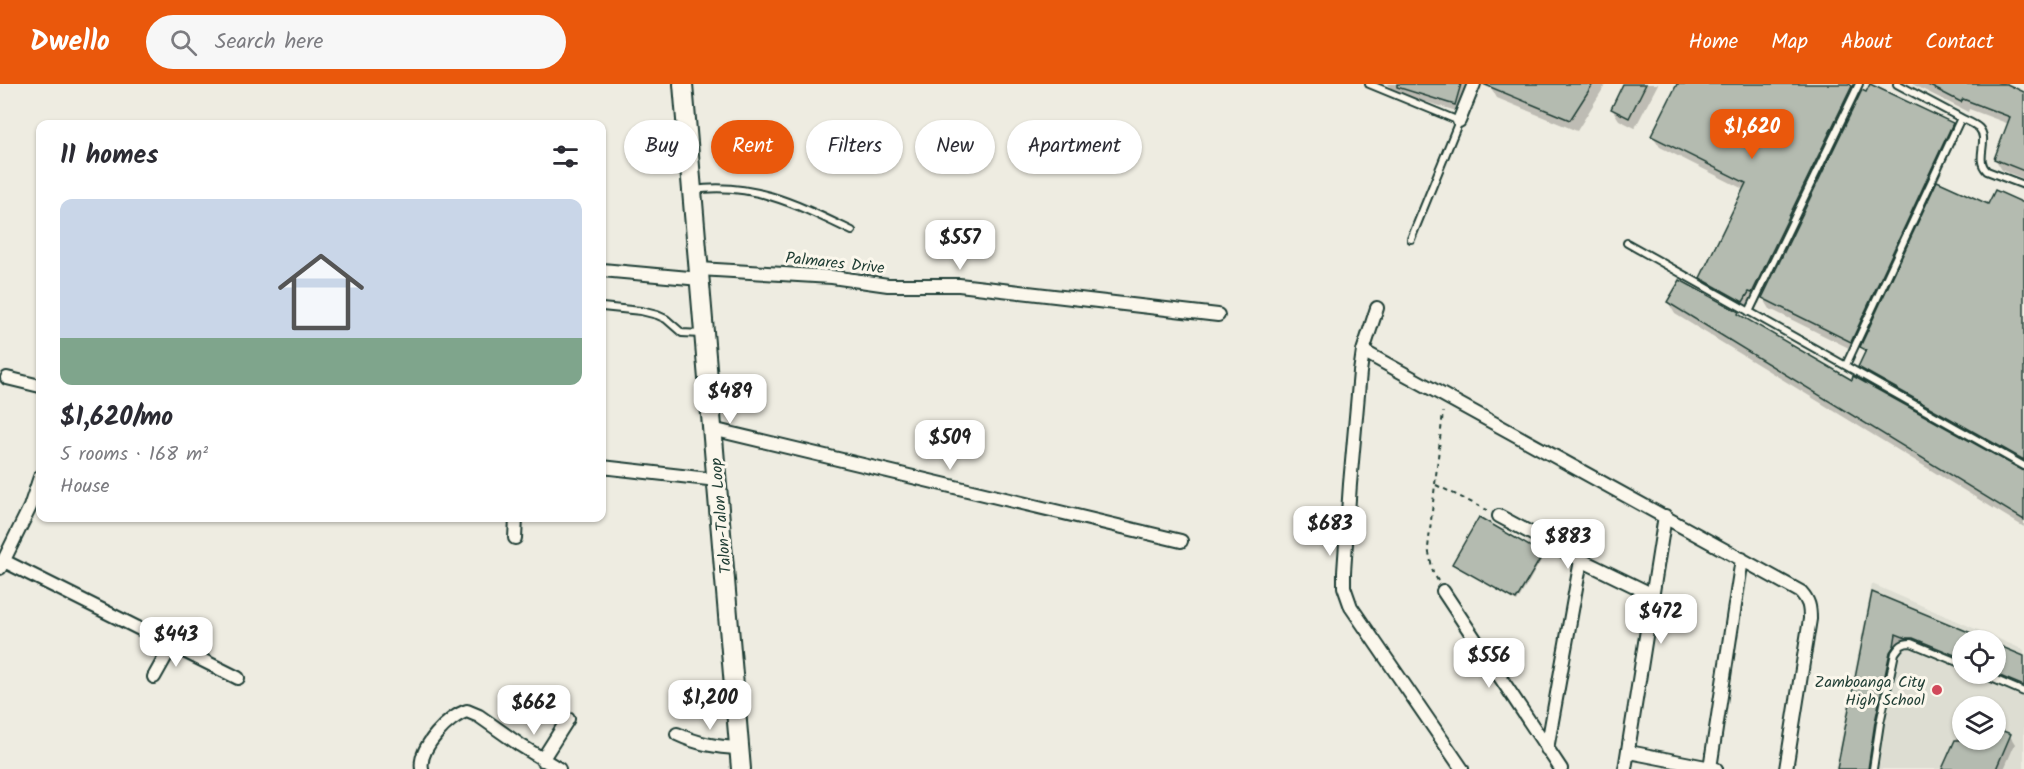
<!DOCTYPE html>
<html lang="en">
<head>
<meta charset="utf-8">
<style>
  body { margin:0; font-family:Kalam,sans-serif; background:#f7f7f7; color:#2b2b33; height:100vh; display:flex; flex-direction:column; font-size:22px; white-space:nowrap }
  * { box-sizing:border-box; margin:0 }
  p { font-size:20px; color:#7c7c81 }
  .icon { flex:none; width:33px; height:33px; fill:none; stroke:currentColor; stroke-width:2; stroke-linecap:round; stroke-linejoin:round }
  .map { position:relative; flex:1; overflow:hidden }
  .sheet { position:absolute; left:36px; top:36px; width:570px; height:402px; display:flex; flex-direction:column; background:#fff; border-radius:12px; box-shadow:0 2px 4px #0004 }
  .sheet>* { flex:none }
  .top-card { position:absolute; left:624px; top:36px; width:570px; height:54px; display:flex; gap:12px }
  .buttons { position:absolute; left:1952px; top:546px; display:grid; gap:12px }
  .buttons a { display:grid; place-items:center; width:54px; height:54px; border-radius:50%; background:#fff; box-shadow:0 2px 4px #0004; font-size:30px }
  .price { position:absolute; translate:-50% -51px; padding:0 14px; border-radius:12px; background:#fff; color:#222; font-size:20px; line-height:39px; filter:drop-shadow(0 2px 3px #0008) }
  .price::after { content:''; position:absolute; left:50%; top:36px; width:18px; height:14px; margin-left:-9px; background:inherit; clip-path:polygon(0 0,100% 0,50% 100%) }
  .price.current { background:#ea580c; color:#fff }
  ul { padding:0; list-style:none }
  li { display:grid; align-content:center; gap:12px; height:318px; padding:0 24px }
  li+li { border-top:2px solid #e1e1e2 }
  li span { display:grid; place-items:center; height:186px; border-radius:12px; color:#555 }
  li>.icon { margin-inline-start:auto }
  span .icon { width:108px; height:108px; fill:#fffc; stroke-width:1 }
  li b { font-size:26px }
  h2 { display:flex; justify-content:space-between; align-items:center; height:72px; padding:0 24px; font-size:26px }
  .chip { padding:0 21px; border-radius:27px; background:#fff; box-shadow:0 2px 4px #0004; font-size:21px; line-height:54px }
  .chip.current { background:#ea580c; color:#fff }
  header { display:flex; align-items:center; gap:36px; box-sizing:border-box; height:84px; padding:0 30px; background:#ea580c; color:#fff }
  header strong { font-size:28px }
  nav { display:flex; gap:33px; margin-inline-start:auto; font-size:21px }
  .search { width:420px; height:54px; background:#f7f7f7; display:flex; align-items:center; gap:15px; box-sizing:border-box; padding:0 21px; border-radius:33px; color:#7c7c81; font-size:22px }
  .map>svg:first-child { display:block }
</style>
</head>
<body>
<header>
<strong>Dwello</strong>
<div class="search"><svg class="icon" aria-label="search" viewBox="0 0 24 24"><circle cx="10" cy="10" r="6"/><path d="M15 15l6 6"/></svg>Search here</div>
<nav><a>Home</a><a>Map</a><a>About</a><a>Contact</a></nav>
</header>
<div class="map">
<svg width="2024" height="685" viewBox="0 0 2024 685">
  <rect width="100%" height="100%" fill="#eeece1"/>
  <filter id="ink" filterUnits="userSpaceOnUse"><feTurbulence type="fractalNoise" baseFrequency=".0167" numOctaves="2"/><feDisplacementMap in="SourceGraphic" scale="12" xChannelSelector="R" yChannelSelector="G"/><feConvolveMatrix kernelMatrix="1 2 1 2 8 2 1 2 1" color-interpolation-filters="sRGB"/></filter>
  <g filter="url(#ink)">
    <path fill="#ddddd2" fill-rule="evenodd" d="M1872,500l152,66v119h-189zM1962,556h33v34h-33zM1962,622h33v34h-33z"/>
    <path fill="#0003" d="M1388,0h77l2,4 -7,24 -67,-20z
      M1491,0h115l-29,47 -80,-33 -7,-12z
      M1625,0h33l-23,44 -16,-8 -7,-11z
      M1679,0h167l4,2 7,11 -14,29 9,5 100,-7 6,12 -21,47 52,23 33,-3 2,-2v266l-158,-89 -6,-11 6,-13 -5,-9 -4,7 -87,-43 -8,-13 -3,8 -4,-2 -5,11 -42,-24 -7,-11 44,-88 -85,-43 -7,-11z
      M1912,0h89l23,9v86l-22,-9 -7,-11 14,-35 -40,-15 -1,3z
      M1668,218l70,11 2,4 112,65 172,91v54l-349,-213z
      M1541,471l2,2 -26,45 -63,-38z
      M1873,510l110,46h-21v23l-62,-23 -28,129h-34z
      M1995,561l29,12v35l-44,-18h15z
      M1962,642v14h33v-11l15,7 5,8 -11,25h-60z"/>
    <path fill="#b4bbb0" stroke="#1f3d34" stroke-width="1.5" d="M1397,0h64l-6,21 -58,-18z
      M1483,0h110l-23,36z
      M1623,0h23l-17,34 -18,-9z
      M1677,0h172l3,2 -100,207 -3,-1 -6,10 -43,-24 46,-95 -95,-47z
      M1870,0l83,39 -102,219 -89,-44 100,-208 4,2z
      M1926,0h81l17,8v79l-30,-12 16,-42 -47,-18 -2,3z
      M1937,97l51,23 7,-14 29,13v257l-166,-93 8,-17 -6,-3z
      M1680,196l59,32 -1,2 114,66 1,-4 171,95v49l-357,-218z
      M1479,433l64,37 -27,46 -64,-36z
      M1872,508l116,48h-26v18l-49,-20h-7l-10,-4 -2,12 -4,6 -15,70 -7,47h-31z
      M1995,560l29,12v30l-29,-12z
      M1995,644l16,6 -15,35h-54l13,-29h40z"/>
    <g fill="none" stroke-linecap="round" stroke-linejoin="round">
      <g stroke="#1f3d34" stroke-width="10">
        <path id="lane" d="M1369,0l90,37 -48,118
          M1961,34c6,3 14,6 18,10 11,12 -5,31 8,43l37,14
          M693,106c60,-9 107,16 159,41
          M1627,159l397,223
          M602,223l39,4 16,4 9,4 16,14 19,1
          M1749,228l110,-228
          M1846,281l115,-247 -64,-34
          M1982,590l42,18
          M1873,685l7,-46 15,-70c5,-7 7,-10 16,-10l51,21"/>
      </g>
      <g stroke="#1f3d34" stroke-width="16">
        <path id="street" d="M1459,37l15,-37
          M699,185l133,8 56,8h71l259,30
          M602,186l98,9
          M1377,224l-14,43 -3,21 -10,112 -6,88v15l7,20 111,162
          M1363,267l438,241c8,9 9,15 9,27l-24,150
          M7,294l33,8
          M712,345l469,112
          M602,383l115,13
          M1499,432l82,44 72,35
          M515,454l1,-20
          M4,477l234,117
          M0,484l30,-61 10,-30
          M1443,507l118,178
          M154,593l18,-32
          M677,650c21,10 39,13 62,14
          M1547,665l34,-189
          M1629,668l87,17
          M542,676l26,-41
          M1710,684l32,-209
          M422,685c-4,-21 27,-53 45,-58l12,5 41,29 39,24
          M1625,685l40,-253"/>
      </g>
      <g stroke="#1f3d34" stroke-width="22">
        <path id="secondary" d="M683,0l58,685"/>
      </g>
      <path stroke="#1f3d34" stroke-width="2" stroke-dasharray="4.5 4.5" stroke-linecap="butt" d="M1436,401l51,25
        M1438,497l-5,-9 -5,-24 15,-136"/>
      <use href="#lane" stroke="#fbf7ec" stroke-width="6"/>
      <use href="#street" stroke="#fbf7ec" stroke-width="12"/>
      <use href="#secondary" stroke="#fbf7ec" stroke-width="18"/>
    </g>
  </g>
  <circle fill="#d1495b" stroke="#fbf7ec" stroke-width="2" cx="1937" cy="606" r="6"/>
  <g text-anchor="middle" stroke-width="6" stroke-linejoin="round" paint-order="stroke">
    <g font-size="16" fill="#1f3d34" stroke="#fbf7ec">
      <text transform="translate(835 178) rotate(6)" y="6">Palmares Drive</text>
      <text transform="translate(720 432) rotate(-95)" y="6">Talon-Talon Loop</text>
    </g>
    <g font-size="16" fill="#1f3d34" stroke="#fbf7ec" text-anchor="end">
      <text x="1925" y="603">Zamboanga City<tspan x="1925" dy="18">High School</tspan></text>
    </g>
  </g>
</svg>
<div class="buttons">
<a><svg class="icon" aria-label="locate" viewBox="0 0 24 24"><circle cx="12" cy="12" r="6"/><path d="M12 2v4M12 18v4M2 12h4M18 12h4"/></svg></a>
<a><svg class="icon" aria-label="layers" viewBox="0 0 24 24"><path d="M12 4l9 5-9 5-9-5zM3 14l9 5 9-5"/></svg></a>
</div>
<b class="price current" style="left:1752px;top:76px">$1,620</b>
<b class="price" style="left:960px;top:187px">$557</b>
<b class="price" style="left:730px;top:341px">$489</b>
<b class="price" style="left:950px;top:387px">$509</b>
<b class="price" style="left:1330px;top:473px">$683</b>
<b class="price" style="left:1568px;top:486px">$883</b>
<b class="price" style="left:1661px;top:561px">$472</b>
<b class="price" style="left:176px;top:584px">$443</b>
<b class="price" style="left:1489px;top:605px">$556</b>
<b class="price" style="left:710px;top:647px">$1,200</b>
<b class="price" style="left:534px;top:652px">$662</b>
<div class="top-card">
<a class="chip">Buy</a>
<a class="chip current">Rent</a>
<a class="chip">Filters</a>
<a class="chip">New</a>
<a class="chip">Apartment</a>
</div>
<section class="sheet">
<h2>11 homes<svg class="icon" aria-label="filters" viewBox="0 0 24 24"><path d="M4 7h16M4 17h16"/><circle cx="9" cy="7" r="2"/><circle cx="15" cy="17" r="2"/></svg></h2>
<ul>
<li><span style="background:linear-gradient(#c9d6e8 75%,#7fa58c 0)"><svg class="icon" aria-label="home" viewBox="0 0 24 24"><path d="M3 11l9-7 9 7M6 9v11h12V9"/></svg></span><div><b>$1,620/mo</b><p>5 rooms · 168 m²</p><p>House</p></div></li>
</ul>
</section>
</div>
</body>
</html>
